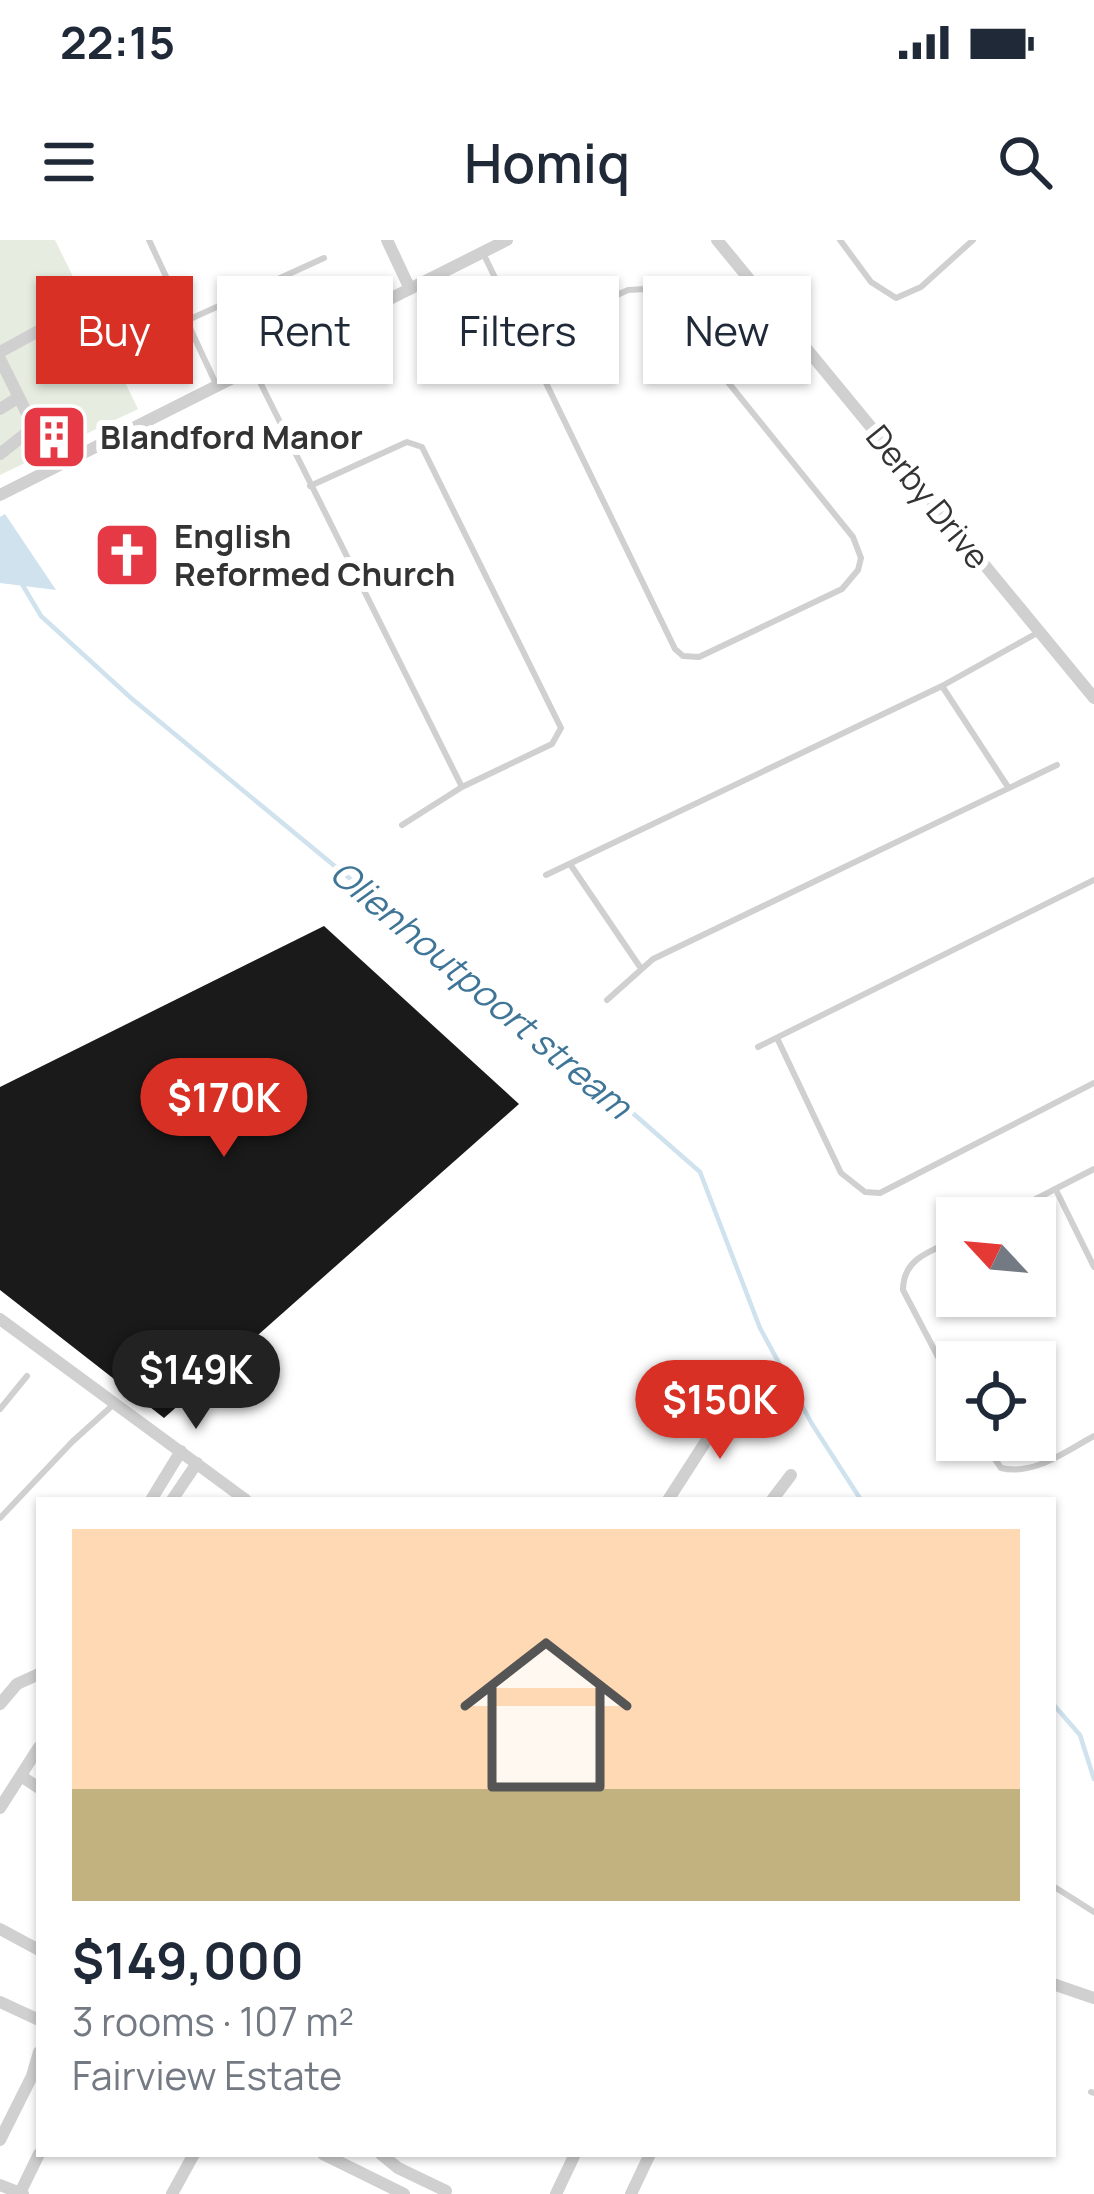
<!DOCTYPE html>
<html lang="en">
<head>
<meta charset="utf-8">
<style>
  body { margin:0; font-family:Manrope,sans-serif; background:#f2f2f3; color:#1f2937; height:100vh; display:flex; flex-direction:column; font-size:45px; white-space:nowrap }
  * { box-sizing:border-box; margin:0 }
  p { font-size:39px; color:#747a83 }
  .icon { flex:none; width:66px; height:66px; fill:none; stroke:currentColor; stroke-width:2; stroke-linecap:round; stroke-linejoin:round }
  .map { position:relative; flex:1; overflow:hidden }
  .sheet { position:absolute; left:36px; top:1257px; width:1020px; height:660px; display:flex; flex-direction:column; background:#fff; border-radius:0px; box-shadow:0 3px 9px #0004 }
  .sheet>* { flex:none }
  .guide { position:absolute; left:36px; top:36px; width:1023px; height:108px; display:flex; gap:24px }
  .needle { width:78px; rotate:296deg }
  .fabs { position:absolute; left:936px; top:957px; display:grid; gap:24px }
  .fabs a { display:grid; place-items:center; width:120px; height:120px; border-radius:0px; background:#fff; box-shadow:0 3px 9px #0004; font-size:60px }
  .price { position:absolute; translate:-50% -102px; padding:0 27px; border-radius:42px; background:#d93025; color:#fff; font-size:39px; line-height:78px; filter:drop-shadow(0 3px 6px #0008) }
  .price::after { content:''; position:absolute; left:50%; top:72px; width:36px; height:27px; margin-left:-18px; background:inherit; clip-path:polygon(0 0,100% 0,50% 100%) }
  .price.current { background:#222; color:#fff }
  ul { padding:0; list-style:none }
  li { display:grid; align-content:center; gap:24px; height:636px; padding:0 36px }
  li+li { border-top:3px solid #e0e1e3 }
  li span { display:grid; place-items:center; height:372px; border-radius:0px; color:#555 }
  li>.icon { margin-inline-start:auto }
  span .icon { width:216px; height:216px; fill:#fffc; stroke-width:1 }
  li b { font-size:51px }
  .pill { padding:0 42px; border-radius:0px; background:#fff; box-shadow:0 3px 9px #0004; font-size:42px; line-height:108px }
  .pill.current { background:#d93025; color:#fff }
  .status { display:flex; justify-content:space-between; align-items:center; height:84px; padding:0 60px; background:#fff; direction:ltr }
  .status svg { height:33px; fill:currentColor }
  header { display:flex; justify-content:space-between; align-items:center; height:156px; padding:0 36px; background:#fff; font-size:54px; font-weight:600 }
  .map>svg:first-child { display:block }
</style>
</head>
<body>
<div class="status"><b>22:15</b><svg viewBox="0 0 49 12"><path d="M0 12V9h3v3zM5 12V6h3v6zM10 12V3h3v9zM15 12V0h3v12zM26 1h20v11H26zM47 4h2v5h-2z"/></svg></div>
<header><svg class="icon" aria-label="menu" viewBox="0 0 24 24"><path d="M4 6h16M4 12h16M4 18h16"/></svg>Homiq<svg class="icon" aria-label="search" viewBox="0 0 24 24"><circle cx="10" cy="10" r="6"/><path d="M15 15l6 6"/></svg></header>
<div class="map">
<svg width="1094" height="1954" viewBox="0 0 1094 1954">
  <rect width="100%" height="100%" fill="#fff"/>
  <path fill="#e6ecdf" d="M0,0h55l83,169 -138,66z"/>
  <path fill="#cfe2ee" d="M5,274l51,76 -56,-7v-66z"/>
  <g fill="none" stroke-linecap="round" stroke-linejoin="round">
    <path stroke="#cfe2ee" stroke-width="4.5" d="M22,344l19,32 90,82 480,396 89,78 60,156 52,96 49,76
      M1053,1464l27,31 14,44"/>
  </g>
  <path fill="#1a1a1a" d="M324,686l195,178 -355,314 -164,-128v-203z"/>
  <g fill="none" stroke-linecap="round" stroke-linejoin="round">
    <path stroke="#d0d0d0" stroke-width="6" d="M149,0l67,144
      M840,0l31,42 25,16 25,-11 52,-47
      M484,15l191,394 8,7 16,1 143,-68 16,-19 3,-12 -8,-21 -193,-239 -15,-9 -17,1 -106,49
      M188,80l136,-62
      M253,128l209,419
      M310,246l97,-44 15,5 139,281 -9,16 -90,43 -60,38
      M942,446l66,101
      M570,624l70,103
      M546,635l396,-189 97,-54
      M607,760l46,-41 404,-194
      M777,798l64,135 24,19 15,1 214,-110
      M758,807l336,-167
      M1056,950l38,77
      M999,978l95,-49
      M957,999c-26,12 -54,19 -54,51l54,103
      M0,1169l27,-33
      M982,1200l19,28c33,8 65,-17 93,-32
      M0,1278l72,-76 41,-37
      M1053,1646l41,26
      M1091,1852l3,1"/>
    <path stroke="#d0d0d0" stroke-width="12" d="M387,0l23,49
      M717,0l377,458
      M0,112l64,-35
      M0,119l53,107
      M0,169l19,-12
      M0,214l34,-27
      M0,255l507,-255
      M0,1079l246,181
      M151,1260l30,-49
      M172,1260l25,-37
      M668,1260l62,-96
      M772,1260l19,-25
      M0,1464l17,-20 22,-10
      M21,1536l18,12
      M0,1568l39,-61
      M0,1689l39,21
      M1053,1744l41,14
      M0,1762l39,18
      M0,1900l32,-64 7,-24
      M323,1914l81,40
      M381,1914l17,14 48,23
      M0,1945l23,9
      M20,1953l19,-39
      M172,1954l22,-40
      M556,1954l19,-40
      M631,1954l19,-40"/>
  </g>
  <defs>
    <g id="building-square" transform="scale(3.45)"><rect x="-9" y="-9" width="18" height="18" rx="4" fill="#e63946" stroke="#fff"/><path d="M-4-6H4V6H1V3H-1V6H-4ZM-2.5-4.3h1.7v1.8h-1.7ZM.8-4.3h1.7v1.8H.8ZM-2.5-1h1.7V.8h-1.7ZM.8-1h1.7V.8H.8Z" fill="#fff"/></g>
    <g id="church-square" transform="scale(3.45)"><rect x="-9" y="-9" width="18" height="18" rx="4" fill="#e63946" stroke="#fff"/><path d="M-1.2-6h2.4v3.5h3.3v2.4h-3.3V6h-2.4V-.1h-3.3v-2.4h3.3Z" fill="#fff"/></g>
  </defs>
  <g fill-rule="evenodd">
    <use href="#building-square" x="54" y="197"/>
    <use href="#church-square" x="127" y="315"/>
  </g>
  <g text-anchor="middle" stroke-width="12" stroke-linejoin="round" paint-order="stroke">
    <g font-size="33" font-weight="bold" fill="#333" stroke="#fff" text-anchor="start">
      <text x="100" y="209">Blandford Manor</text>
      <text x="174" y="308">English<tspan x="174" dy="38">Reformed Church</tspan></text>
    </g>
    <g font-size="33" fill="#333" stroke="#fff">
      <text transform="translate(928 257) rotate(51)" y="12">Derby Drive</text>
    </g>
    <g font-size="36" font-style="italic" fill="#3f7597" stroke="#fff">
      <text transform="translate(481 749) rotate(40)" y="13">Olienhoutpoort stream</text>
    </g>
  </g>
</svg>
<div class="fabs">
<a><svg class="needle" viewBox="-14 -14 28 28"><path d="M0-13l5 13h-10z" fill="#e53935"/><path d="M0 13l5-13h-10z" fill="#747a83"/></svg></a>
<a><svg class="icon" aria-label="locate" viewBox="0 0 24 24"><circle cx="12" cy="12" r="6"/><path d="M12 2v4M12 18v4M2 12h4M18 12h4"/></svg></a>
</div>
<b class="price" style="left:224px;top:920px">$170K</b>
<b class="price current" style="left:196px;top:1192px">$149K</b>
<b class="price" style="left:720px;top:1222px">$150K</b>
<div class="guide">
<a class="pill current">Buy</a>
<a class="pill">Rent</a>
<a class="pill">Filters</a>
<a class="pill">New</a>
</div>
<section class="sheet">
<ul>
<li><span style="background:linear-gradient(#ffd9b3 70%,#c2b280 0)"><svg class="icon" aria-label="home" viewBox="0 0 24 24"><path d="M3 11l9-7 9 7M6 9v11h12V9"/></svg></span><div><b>$149,000</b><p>3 rooms · 107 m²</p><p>Fairview Estate</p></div></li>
</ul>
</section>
</div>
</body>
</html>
